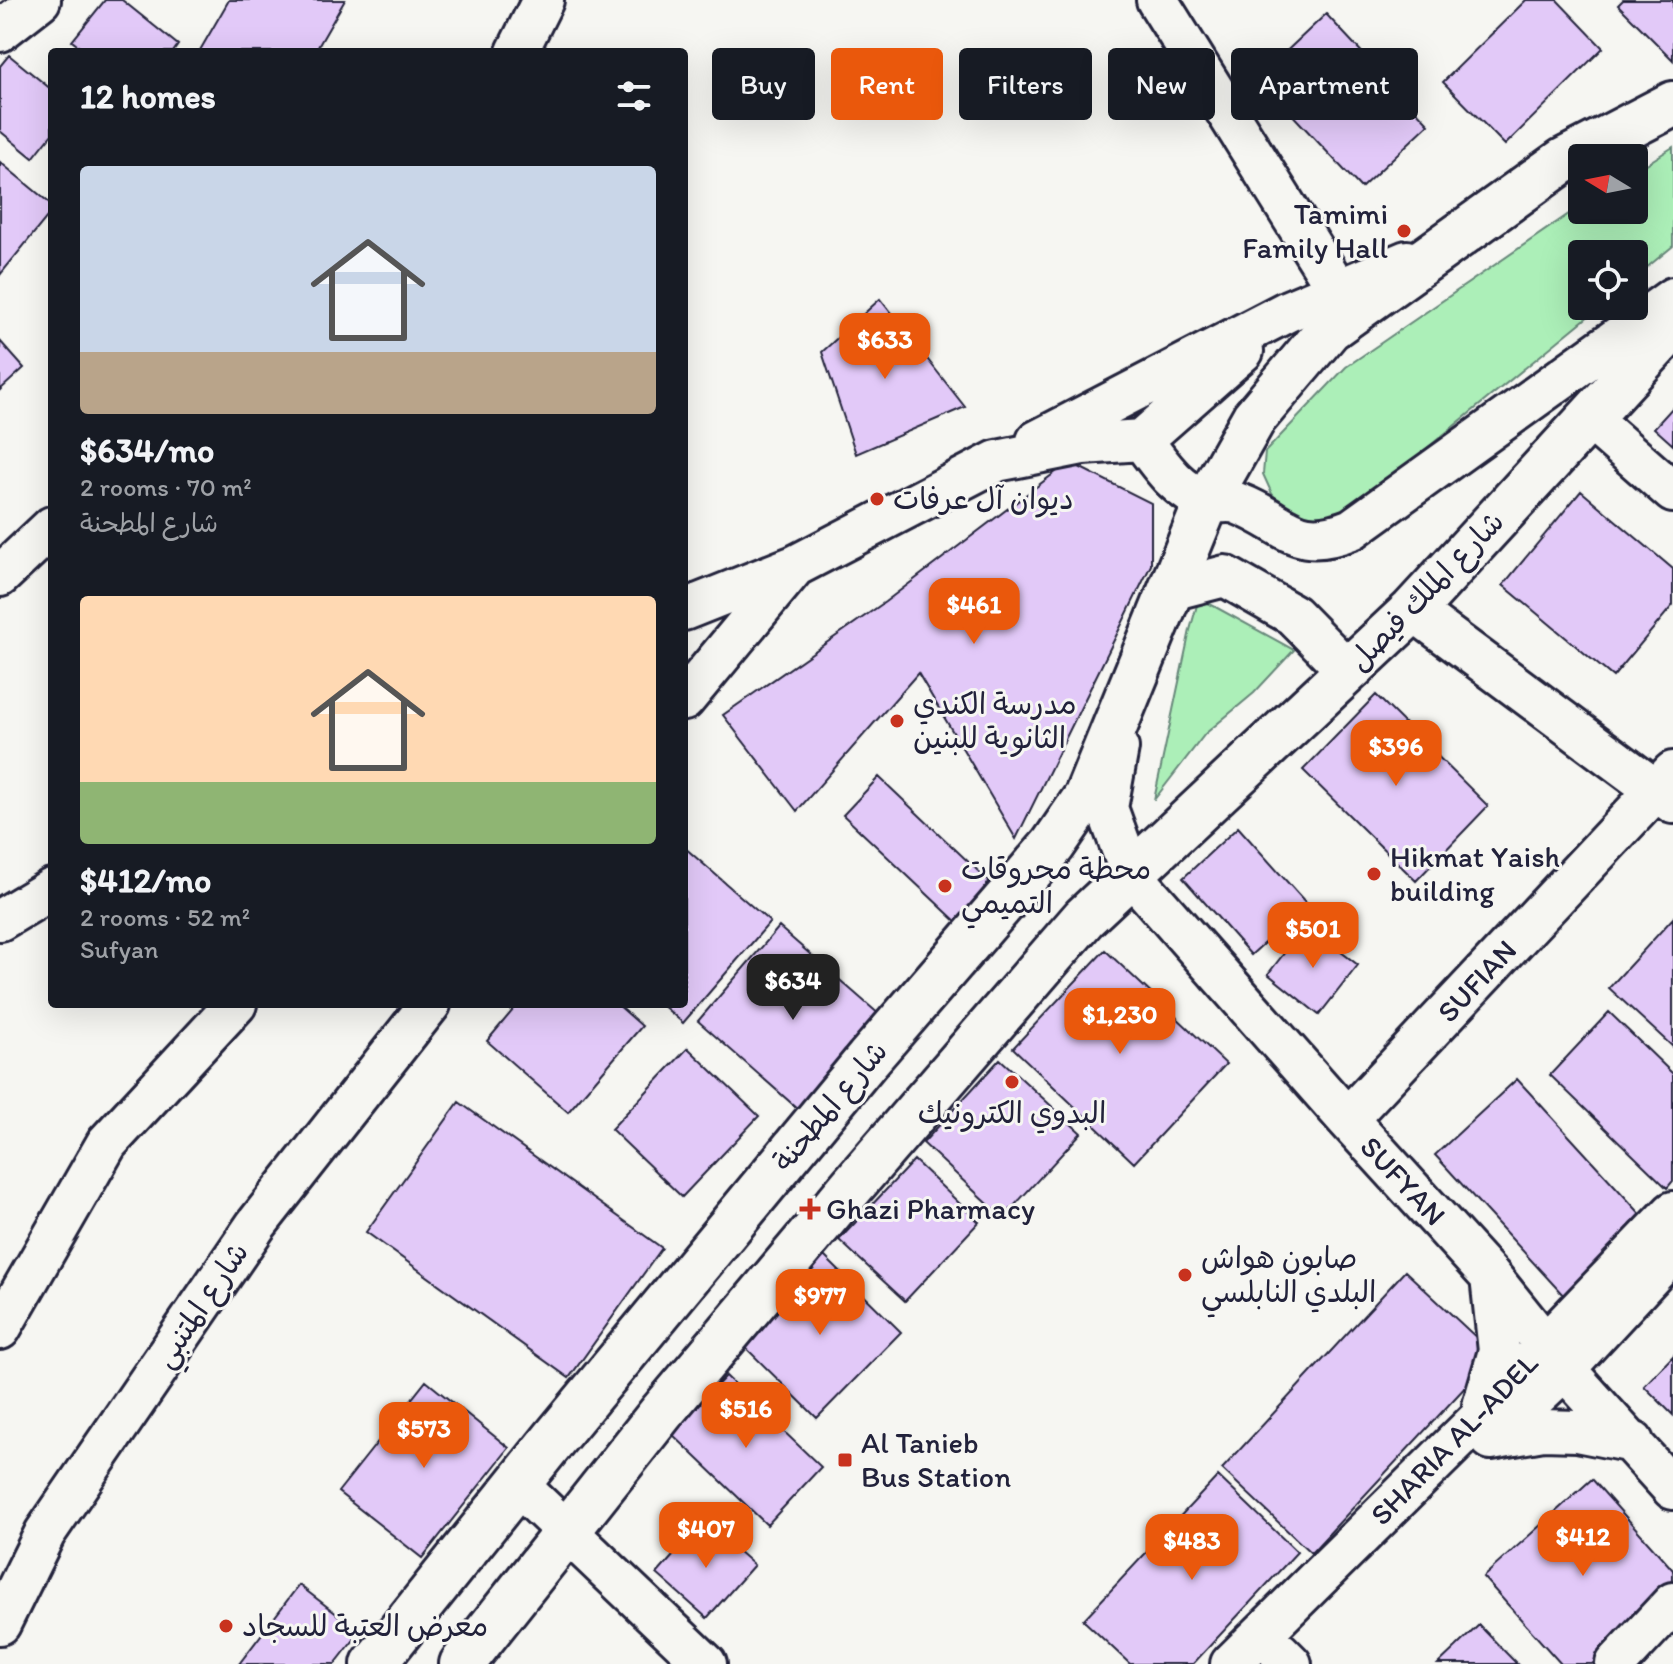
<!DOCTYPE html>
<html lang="en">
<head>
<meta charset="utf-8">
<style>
  body { margin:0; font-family:Itim,"Playpen Sans Arabic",sans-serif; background:#20242c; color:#f1f3f6; height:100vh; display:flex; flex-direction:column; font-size:30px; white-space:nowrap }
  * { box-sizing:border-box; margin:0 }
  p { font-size:26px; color:#9ea1a6 }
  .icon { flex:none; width:44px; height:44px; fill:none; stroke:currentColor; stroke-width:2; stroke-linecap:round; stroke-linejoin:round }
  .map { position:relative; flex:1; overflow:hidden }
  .sheet { position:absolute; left:48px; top:48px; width:640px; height:960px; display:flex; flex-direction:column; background:#171b24; border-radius:8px; box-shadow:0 8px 32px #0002 }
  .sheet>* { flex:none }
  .hud { position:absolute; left:712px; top:48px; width:760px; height:72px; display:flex; gap:16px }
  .needle { width:52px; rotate:280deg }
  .fabs { position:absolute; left:1568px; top:144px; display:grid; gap:16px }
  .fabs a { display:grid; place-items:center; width:80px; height:80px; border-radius:8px; background:#171b24; box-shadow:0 8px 32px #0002; font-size:40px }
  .price { position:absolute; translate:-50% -68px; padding:0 18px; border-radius:16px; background:#ea580c; color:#fff; font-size:26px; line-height:52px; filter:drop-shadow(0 2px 4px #0008) }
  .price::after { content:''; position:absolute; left:50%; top:48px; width:24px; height:18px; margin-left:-12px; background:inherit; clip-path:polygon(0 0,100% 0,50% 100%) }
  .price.selected { background:#222; color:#fff }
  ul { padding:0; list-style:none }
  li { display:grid; align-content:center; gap:16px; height:424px; padding:0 32px }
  li span { display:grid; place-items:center; height:248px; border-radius:8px; color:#555 }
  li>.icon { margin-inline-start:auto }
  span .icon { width:144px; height:144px; fill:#fffc; stroke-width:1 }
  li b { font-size:34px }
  h2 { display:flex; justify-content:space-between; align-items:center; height:96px; padding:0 32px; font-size:34px }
  .pill { padding:0 28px; border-radius:8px; background:#171b24; box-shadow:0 8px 32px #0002; font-size:28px; line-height:72px }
  .pill.selected { background:#ea580c; color:#fff }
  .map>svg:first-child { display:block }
</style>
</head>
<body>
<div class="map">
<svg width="1673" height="1664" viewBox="0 0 1673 1664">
  <rect width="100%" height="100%" fill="#f6f6f2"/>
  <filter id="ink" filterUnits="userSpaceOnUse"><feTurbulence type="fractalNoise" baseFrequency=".0125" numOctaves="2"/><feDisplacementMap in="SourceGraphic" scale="16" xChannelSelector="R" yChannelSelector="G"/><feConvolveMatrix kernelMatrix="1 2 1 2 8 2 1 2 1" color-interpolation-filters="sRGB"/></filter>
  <g filter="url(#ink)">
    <path fill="#acefb8" stroke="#67887a" stroke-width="2" d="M1673,147v99l-39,32v-24h-52v52h19l-180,147 -90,65 -35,1 -24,-25 -9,-20 2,-22 81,-85 236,-162v5h52v-38z
      M1199,598l95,52 -40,43 -49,41 -51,66 36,-170z"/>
    <path fill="#e2c9f8" stroke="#22223b" stroke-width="2" d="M105,0h17l56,45 -5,7h-87l-14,-11z
      M229,0h116l-30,52h-116z
      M1526,0h31l46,48 -98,97 -62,-63z
      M1623,0h50v60l-55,-55z
      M1326,14l103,110 -68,64 -103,-110z
      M9,55l43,35v44l-19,24 -33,-27v-65z
      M0,162l52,43v6l-52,64z
      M880,299l85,108 -109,47 -34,-102z
      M0,341l24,27 -24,22z
      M1673,407v38l-19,-17z
      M1069,462l82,41v62l-135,274 -98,-166 -121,138 -74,-96 162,-113z
      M1581,491l92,78v36l-60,72 -110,-92z
      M1376,695l112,111 -72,75 -113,-111z
      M879,777l116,110 -35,38 -117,-110z
      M1238,827l69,77 -56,51 -68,-77z
      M684,847l86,75 -87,101 -22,-19h23z
      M1673,918v129l-64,-59z
      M1306,925l52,40 -39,50 -51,-41z
      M779,927l109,95 -82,94 -108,-95z
      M1105,950l121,114 -92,99 -121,-115z
      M518,1004h99l25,22 -74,86 -81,-71z
      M1609,1012l64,62v107l-6,7 -117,-113z
      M688,1048l71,68 -77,81 -71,-68z
      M1000,1059l81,74 -78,85 -80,-75z
      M1517,1079l129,141 -82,76 -129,-141z
      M459,1102l203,146 -93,130 -203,-146z
      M914,1160l65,62 -74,79 -66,-61z
      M824,1256l77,76 -84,86 -77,-76z
      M1405,1271l90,84 -184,198 -89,-84z
      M1673,1356v59l-29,-29z
      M726,1376l95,91 -54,58 -96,-92z
      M426,1381l83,67 -87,110 -84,-66z
      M1218,1476l79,76 -104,112h-63l-47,-44z
      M1592,1479l81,91v21l-81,73h-31l-78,-87z
      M704,1521l50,44 -47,53 -50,-44z
      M299,1585l61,47 -25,32h-96z
      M1479,1625l38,39h-79z"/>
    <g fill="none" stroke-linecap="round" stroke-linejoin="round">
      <g stroke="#22223b" stroke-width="46">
        <path id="minor" d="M1157,0l181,290
          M0,31l40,-31
          M517,52l26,-52
          M1590,419l83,73
          M1142,440l101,-89
          M1037,441l251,-130 119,-50
          M0,576l52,-49
          M1171,590l54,-14 68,39 55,56
          M684,610l108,-43
          M1413,610l260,193
          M684,700l111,-134 202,-105 86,-17 59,-4c17,23 37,54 67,61 10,3 21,-1 30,3 49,19 55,48 113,25l321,-231
          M1118,748l-11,60 24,66 216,245 144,158 77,96 105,116
          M0,920l52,-31
          M1347,1119l326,-347
          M0,1329l107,-186 129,-139
          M1483,1406l16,-55 -8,-74
          M1499,1431l63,-59 111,-120
          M1491,1439l52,-9 34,1 56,11
          M517,1484l189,180
          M0,1624l45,-91 211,-308 174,-221
          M1279,1652l12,12
          M1231,1664l248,-245 66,-74 128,-133
          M1616,1664l57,-61"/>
      </g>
      <g stroke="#22223b" stroke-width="50">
        <path id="major" d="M374,1664l180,-225 314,-380 185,-214 33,-48 121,-296 47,-83 75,-89 234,-168 110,-57
          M462,1664l199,-251 191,-227 232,-268 329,-308 260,-283"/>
      </g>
      <use href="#minor" stroke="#f6f6f2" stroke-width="40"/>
      <use href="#major" stroke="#f6f6f2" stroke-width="44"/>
    </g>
  </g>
  <g fill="#c8321e" stroke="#f6f6f2" stroke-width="3">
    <circle cx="1404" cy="231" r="8"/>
    <circle cx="877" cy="499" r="8"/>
    <circle cx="897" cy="721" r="8"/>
    <circle cx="1374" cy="874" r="8"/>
    <circle cx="945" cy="886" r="8"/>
    <circle cx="1012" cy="1082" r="8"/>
    <path d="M806 1197h8v8h8v8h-8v8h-8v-8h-8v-8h8z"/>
    <circle cx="1185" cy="1275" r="8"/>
    <rect x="837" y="1452" width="16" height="16" rx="4"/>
    <circle cx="226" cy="1626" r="8"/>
  </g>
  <g text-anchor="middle" stroke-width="6" stroke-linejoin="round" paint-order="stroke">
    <g font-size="30" fill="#22223b" stroke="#f6f6f2" text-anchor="start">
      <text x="1388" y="224" text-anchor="end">Tamimi<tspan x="1388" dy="34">Family Hall</tspan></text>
      <text x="893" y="509">ديوان آل عرفات</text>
      <text x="913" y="714">مدرسة الكندي<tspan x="913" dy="34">الثانوية للبنين</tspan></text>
      <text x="1390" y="867">Hikmat Yaish<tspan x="1390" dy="34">building</tspan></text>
      <text x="961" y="879">محطة محروقات<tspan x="961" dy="34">التميمي</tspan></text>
      <text x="1012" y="1123" text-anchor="middle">البدوي الكترونيك</text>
      <text x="826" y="1219">Ghazi Pharmacy</text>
      <text x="1201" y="1268">صابون هواش<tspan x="1201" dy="34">البلدي النابلسي</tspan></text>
      <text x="861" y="1453">Al Tanieb<tspan x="861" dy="34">Bus Station</tspan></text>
      <text x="242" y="1636">معرض العتبة للسجاد</text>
    </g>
    <g font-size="30" fill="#22223b" stroke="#f6f6f2">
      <text transform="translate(1426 591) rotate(-46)" y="10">شارع الملك فيصل</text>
      <text transform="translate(1477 981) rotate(-47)" y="10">SUFIAN</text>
      <text transform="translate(830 1106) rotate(-50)" y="10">شارع المطحنة</text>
      <text transform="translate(1403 1181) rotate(47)" y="10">SUFYAN</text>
      <text transform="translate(201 1305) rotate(-56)" y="10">شارع المتنبي</text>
      <text transform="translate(1454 1439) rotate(-46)" y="10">SHARIA AL-ADEL</text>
    </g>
  </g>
</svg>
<div class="fabs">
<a><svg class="needle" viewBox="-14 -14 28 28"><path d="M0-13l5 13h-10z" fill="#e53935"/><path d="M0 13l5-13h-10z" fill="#9ea1a6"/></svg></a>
<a><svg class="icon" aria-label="locate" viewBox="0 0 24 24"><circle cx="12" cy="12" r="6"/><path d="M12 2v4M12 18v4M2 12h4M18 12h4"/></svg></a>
</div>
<b class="price" style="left:885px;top:381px">$633</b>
<b class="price" style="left:974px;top:646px">$461</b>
<b class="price" style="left:1396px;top:788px">$396</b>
<b class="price" style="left:1313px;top:970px">$501</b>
<b class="price selected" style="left:793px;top:1022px">$634</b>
<b class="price" style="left:1120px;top:1056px">$1,230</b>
<b class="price" style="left:820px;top:1337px">$977</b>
<b class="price" style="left:746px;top:1450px">$516</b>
<b class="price" style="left:424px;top:1470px">$573</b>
<b class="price" style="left:706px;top:1570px">$407</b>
<b class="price" style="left:1583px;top:1578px">$412</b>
<b class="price" style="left:1192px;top:1582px">$483</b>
<div class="hud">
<a class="pill">Buy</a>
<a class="pill selected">Rent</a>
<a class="pill">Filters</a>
<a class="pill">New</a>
<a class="pill">Apartment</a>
</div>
<section class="sheet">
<h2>12 homes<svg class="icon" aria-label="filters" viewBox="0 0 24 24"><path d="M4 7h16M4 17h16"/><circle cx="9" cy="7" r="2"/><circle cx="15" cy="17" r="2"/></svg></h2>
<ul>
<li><span style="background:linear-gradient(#c9d6e8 75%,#b9a48a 0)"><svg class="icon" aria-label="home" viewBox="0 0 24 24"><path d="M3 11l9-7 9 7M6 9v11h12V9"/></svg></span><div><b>$634/mo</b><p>2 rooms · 70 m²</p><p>شارع المطحنة</p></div></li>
<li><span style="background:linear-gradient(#ffd9b3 75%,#8fb573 0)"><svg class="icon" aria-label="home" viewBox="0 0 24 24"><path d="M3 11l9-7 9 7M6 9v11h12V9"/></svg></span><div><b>$412/mo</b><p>2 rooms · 52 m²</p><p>Sufyan</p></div></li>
</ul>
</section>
</div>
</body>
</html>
